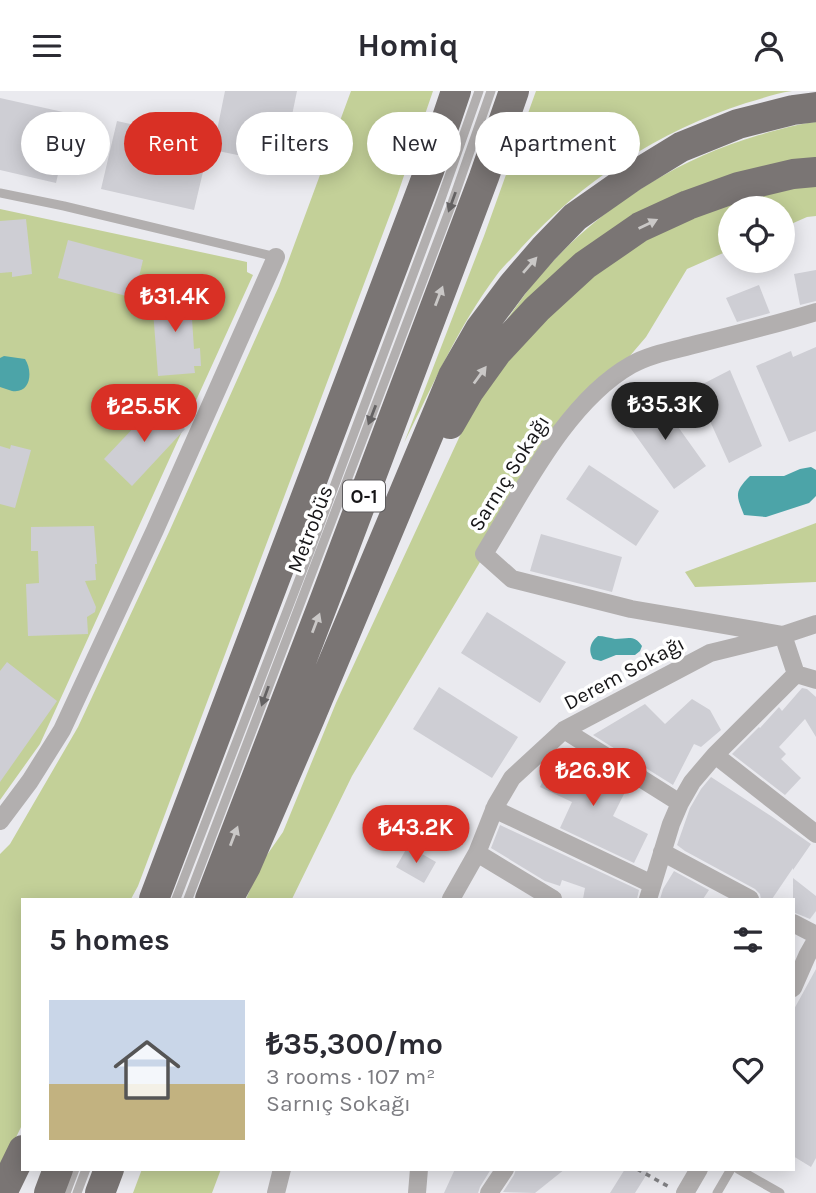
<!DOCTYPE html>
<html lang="en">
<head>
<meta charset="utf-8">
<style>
  body { margin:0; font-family:Karla,sans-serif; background:#f2f2f3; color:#2b2b33; height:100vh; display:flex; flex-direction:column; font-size:26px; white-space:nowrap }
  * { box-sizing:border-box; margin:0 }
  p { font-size:23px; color:#7c7c81 }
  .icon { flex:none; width:38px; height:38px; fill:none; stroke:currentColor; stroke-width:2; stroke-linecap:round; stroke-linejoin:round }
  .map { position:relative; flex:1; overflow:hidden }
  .drawer { position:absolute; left:21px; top:807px; width:774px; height:273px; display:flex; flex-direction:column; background:#fff; border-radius:0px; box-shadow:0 4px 18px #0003 }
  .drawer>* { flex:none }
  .hud { position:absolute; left:21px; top:21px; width:775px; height:63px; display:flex; gap:14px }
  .fabs { position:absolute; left:718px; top:105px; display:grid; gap:14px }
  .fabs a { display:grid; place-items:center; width:77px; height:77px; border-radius:50%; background:#fff; box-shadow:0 4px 18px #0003; font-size:35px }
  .price { position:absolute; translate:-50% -60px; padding:0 16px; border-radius:24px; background:#d93025; color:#fff; font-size:23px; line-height:46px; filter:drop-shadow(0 2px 4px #0008) }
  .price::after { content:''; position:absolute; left:50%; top:42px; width:21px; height:16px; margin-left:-10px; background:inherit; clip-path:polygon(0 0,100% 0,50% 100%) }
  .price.on { background:#222; color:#fff }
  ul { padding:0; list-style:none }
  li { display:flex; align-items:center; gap:21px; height:175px; padding:0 28px }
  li+li { border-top:2px solid #e1e1e2 }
  li span { display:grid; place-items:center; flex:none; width:196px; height:140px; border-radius:0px; color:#555 }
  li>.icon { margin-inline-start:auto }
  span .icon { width:84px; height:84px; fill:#fffc; stroke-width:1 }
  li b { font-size:30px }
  h2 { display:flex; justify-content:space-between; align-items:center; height:84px; padding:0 28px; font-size:30px }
  .chip { padding:0 24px; border-radius:32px; background:#fff; box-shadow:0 4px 18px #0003; font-size:24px; line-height:63px }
  .chip.on { background:#d93025; color:#fff }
  header { display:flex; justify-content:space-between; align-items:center; height:91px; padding:0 28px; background:#fff; font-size:32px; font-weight:700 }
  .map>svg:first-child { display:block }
</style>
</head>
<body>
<header><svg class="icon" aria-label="menu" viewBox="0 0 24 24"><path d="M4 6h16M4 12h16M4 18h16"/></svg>Homiq<svg class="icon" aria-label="person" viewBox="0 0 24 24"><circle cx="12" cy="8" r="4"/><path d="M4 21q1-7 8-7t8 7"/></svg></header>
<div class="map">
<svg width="816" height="1102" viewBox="0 0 816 1102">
  <rect width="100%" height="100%" fill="#eaeaef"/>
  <path fill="#c3d098" d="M351,0h82l-36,105 -259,690 -7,13h-108v224l-23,47v-316l10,-10 68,-117 91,-195 110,-246z
    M536,0h256c-16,2 -31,8 -46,12 -87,28 -164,78 -225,145 -8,10 -18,18 -25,28 -38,51 -64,111 -92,167l80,-207z
    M816,31v39l-54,9 -260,156c14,-18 26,-38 42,-55 57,-64 133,-112 215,-136 19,-5 37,-11 57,-13z
    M816,89v36l-9,1 -25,11v-20h-52v42l-43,19 -41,68 -93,109 -64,101 -137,229 -60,123h-46l16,-37 21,-30 53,-129 128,-276 29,-49 89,-98 59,-39 54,-26z
    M0,118l247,53v10l6,3 -213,469 -40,56z
    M816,432v59l-121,5 -10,-15z
    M142,1078h79l-9,24h-79z"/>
  <path fill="#4ca4a8" d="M4,265l21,3c8,12 6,35 -13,32 -4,-1 -8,-3 -12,-4v-29z
    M811,376l5,3v26l-7,7 -43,14 -22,-2c-8,-20 -10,-23 6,-39h34l16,-7z
    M598,545c6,0 12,2 17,3 12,0 19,-5 27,7l-2,5 -5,4h-19l-15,6 -8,-2c-5,-8 -3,-17 5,-23z"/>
  <path fill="#ceced4" d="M225,0h72l-15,73 -69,-14z
    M0,7l72,16 -16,69 -56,-13z
    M117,30l93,21 -16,68 -93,-21z
    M26,128l6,55 -20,3v-5l-12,1v-52z
    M68,149l75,20 -9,38 -76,-20z
    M816,179v31l-16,4 -6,-31z
    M759,194l11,28 -33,9 -11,-24z
    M195,202l2,25 -5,1 2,30 6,-1 1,18h-7l1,7 -37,3 -6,-79z
    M816,256v84l-27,11 -33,-76 35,-15 2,6z
    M730,279l32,76 -33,17 -34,-75z
    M656,305l50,70 -32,23 -50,-70z
    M157,312l28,26 -53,57 -28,-27z
    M11,354l20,5 -16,58 -15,-4v-58l10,3z
    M589,374l70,46 -23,35 -70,-47z
    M94,435l3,38h-2l1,16 -11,1 11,26 -1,5 -8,5 1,17 -60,2 -2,-52 13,-1 -1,-32h-7v-24z
    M541,443l81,23 -10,35 -82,-21z
    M487,521l79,50 -26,41 -79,-50z
    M7,571l50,39 -57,81v-111z
    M439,596l79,50 -26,41 -79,-49z
    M802,597l5,1 9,8v40l-11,-18 -26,28 7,7 -5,5 20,19 -16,17 -53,-41 27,-27 1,1 19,-21 3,4z
    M692,608l18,11 11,20 -20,17 -7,-3 -21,41 -80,-50 52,-31 20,20z
    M556,662l71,35 -14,28 35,18 -14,29 -74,-35 12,-26 -32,-15z
    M711,686l60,39 40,28 -18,26v-2l-21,31h-11l-1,-5 -5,-5 -70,-38 -8,-6 13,-37 11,-19z
    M500,734l139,65 -2,9h-54l2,-11 -23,-8 -2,6 -15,-5 -54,-33z
    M408,755l28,16 -12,21 -28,-16z
    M674,780l35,19 -6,9h-43l3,-10z
    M793,787l23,18v15l-6,8 -17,-7z
    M816,878v189l-5,9 -18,-11v-145z
    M455,1078h36l-11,18 -2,6h-34z
    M516,1078h49l-30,24 -32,-1 11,-17z
    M625,1078h25l-15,24h-25z"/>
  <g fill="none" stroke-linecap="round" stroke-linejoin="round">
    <path stroke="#828285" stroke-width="3.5" stroke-dasharray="5 5" stroke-linecap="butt" d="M637,1078l34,19"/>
    <path stroke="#b2afaf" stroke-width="9" d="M0,102l64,13 212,51
      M176,808l136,-353 128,-344 39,-111
      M188,808l215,-566 48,-127 40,-115
      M738,1078l42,24
      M66,1102l9,-24
      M77,1102l9,-24
      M717,1102l14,-24"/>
    <path stroke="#b2afaf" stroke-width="18" d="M783,544l-152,-26 -119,-30 -28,-25c39,-63 82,-152 147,-189 19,-11 44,-15 66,-21 40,-10 80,-20 119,-32
      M783,544l13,39 20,6
      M564,639l116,73
      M715,664l101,79
      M494,718l158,75
      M0,730l30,-40 32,-51 93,-200 121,-273
      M662,761l88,47
      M477,762l76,46
      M451,808l26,-46 19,-48 16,-27 52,-48 146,-77 73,-18 33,-11
      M648,808l23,-75 9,-21 12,-21 23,-27 81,-81
      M793,832l23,12
      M793,897l14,-32 9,-16
      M276,1102l6,-24
      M417,1102l2,-24
      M489,1102l16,-24
      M685,1102l14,-24"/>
    <path stroke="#7a7574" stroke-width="30" d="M450,333l19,-33 28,-39 40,-43 48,-44 55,-38 48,-22 50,-18 55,-13 23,-2
      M154,808l275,-728 27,-80
      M210,808l115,-300 159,-422 30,-86
      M228,808l18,-33 63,-146 144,-344 27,-47 33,-44 31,-36 31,-32 57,-40 49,-30 57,-23 55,-14 23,-3
      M2,1102l21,-43
      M49,1102l9,-24
      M100,1102l9,-24"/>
  </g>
  <defs><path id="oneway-solid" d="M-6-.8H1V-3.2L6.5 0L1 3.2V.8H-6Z" transform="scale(1.75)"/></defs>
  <g fill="#646263">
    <use href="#oneway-solid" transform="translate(452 111) rotate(110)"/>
    <use href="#oneway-solid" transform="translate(372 324) rotate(111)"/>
    <use href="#oneway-solid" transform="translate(265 605) rotate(110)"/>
  </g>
  <g fill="#cac8c7">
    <use href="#oneway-solid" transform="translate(648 133) rotate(-26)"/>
    <use href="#oneway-solid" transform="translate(530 174) rotate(-49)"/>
    <use href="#oneway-solid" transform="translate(439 205) rotate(-69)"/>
    <use href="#oneway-solid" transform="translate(480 284) rotate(-54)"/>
    <use href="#oneway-solid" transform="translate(316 532) rotate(-69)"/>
    <use href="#oneway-solid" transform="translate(234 745) rotate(-69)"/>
  </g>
  <g text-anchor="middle" stroke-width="7" stroke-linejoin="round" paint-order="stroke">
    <rect fill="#fff" stroke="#5c5b5d" stroke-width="2" x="343" y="389.5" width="42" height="31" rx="5"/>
    <g font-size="19" font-weight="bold" fill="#161517">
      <text x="364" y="412">O-1</text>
    </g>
    <g font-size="21" fill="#161517" stroke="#fff">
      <text transform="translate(509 382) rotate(-58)" y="7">Sarnıç Sokağı</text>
      <text transform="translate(310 438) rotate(-69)" y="7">Metrobüs</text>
      <text transform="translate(624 582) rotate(-28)" y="7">Derem Sokağı</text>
    </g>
  </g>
</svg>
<div class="fabs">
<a><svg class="icon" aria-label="locate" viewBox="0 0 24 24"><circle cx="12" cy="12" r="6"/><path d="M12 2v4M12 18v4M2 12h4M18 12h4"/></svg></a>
</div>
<b class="price" style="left:175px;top:243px">₺31.4K</b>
<b class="price on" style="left:665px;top:351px">₺35.3K</b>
<b class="price" style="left:144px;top:353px">₺25.5K</b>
<b class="price" style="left:593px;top:717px">₺26.9K</b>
<b class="price" style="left:416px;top:774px">₺43.2K</b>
<div class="hud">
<a class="chip">Buy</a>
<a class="chip on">Rent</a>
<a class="chip">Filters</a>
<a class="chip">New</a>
<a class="chip">Apartment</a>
</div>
<section class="drawer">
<h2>5 homes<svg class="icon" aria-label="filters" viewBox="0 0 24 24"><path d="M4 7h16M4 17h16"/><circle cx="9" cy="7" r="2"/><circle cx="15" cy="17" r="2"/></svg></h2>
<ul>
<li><span style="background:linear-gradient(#c9d6e8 60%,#c2b280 0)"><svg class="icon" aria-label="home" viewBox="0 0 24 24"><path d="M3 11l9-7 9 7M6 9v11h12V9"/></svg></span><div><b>₺35,300/mo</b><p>3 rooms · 107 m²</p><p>Sarnıç Sokağı</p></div><svg class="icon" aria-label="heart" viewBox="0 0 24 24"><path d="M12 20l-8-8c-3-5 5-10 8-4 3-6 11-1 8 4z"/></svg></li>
</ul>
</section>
</div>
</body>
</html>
